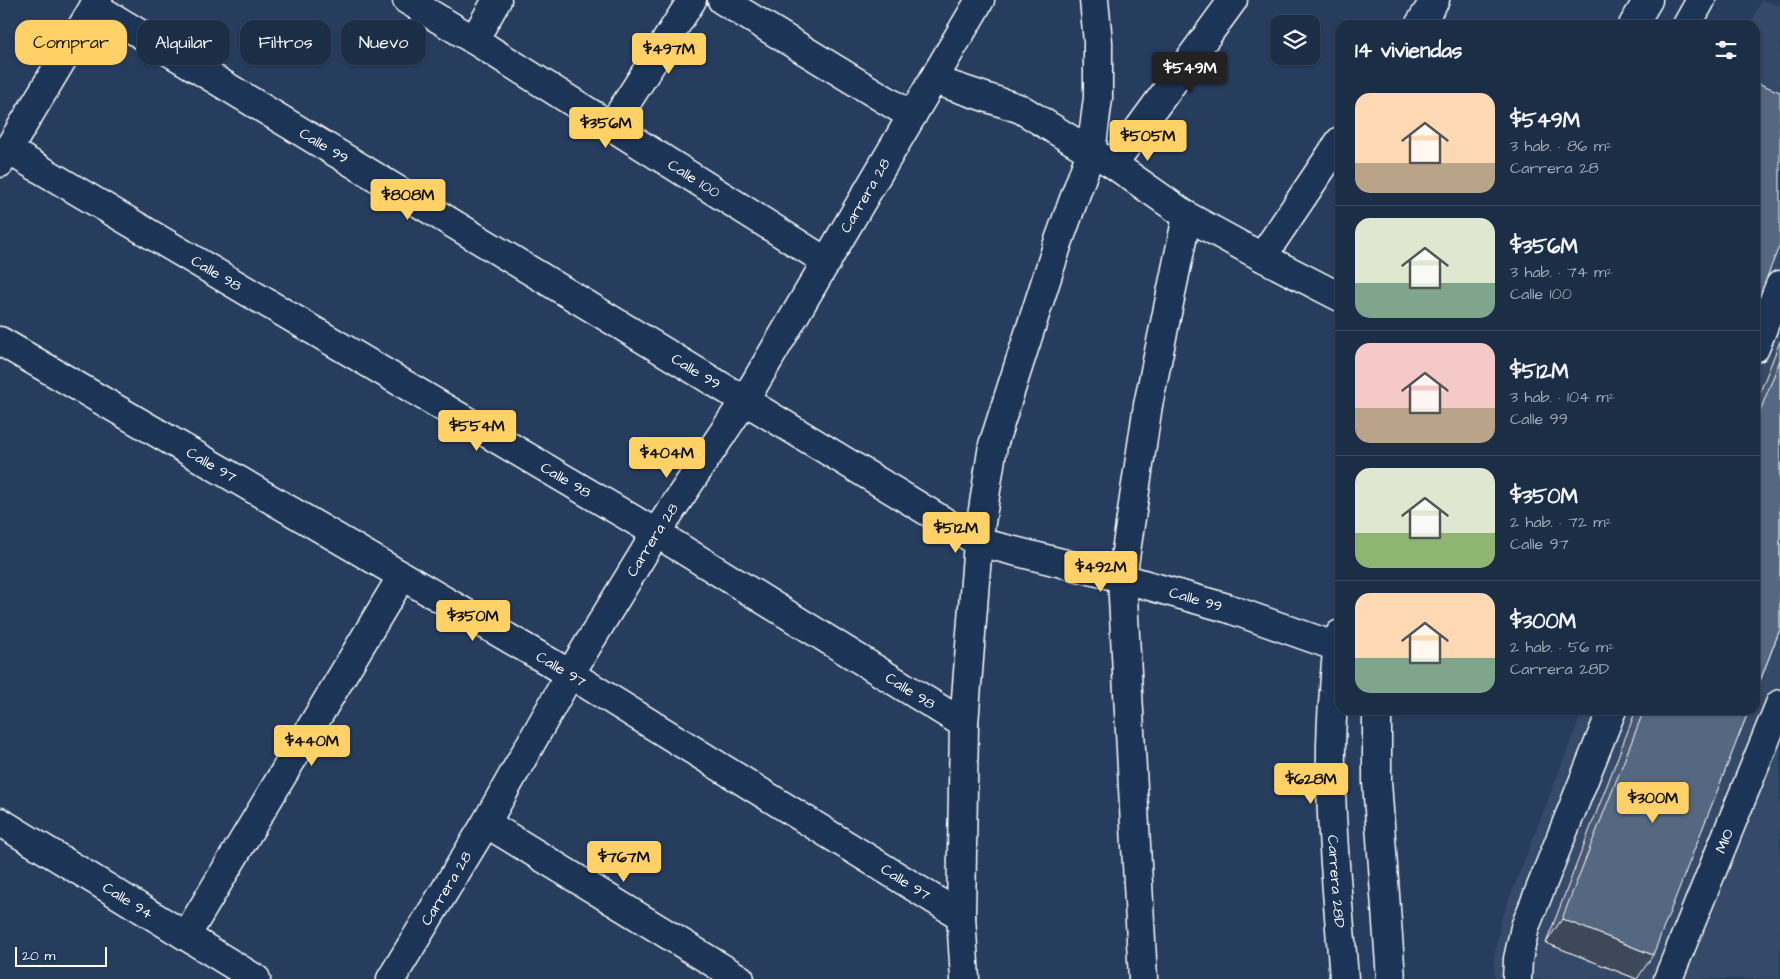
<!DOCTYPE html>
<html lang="es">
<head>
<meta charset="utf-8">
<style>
  body { margin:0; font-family:"Architects Daughter",sans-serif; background:#25364d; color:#f1f3f6; height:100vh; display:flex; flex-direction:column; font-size:19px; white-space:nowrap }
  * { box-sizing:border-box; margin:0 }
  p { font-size:16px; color:#a0a8b3 }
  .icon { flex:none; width:28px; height:28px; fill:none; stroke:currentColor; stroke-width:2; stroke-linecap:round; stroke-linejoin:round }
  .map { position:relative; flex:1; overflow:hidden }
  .sheet { position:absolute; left:1335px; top:20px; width:425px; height:695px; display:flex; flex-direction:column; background:#1c2e46; border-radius:15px; box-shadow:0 1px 4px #0004,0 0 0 1px #3a4a5f }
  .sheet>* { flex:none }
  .guide { position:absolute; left:15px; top:20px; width:475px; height:45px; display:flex; gap:10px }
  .controls { position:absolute; left:1270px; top:15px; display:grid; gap:10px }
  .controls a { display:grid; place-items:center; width:50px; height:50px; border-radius:10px; background:#1c2e46; box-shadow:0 1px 4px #0004,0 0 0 1px #3a4a5f; font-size:25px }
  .scale { position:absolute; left:15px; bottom:12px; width:92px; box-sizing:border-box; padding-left:5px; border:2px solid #fff; border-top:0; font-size:14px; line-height:18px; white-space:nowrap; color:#fff; -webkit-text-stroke:4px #1d3557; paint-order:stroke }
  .price { position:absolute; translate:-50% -42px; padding:0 11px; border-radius:5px; background:#ffd166; color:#111; font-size:16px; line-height:32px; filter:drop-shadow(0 1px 2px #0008) }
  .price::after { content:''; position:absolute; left:50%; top:30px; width:15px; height:11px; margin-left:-8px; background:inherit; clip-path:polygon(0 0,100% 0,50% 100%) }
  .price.current { background:#222; color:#fff }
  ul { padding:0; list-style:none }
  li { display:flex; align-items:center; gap:15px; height:125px; padding:0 20px }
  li+li { border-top:1px solid #3a4a5f }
  li span { display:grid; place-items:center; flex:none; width:140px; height:100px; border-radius:15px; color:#555 }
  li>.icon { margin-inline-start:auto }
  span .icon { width:60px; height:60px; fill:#fffc; stroke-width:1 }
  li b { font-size:21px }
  h2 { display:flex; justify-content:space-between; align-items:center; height:60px; padding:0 20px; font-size:21px }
  .pill { padding:0 18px; border-radius:15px; background:#1c2e46; box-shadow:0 1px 4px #0004,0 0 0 1px #3a4a5f; font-size:18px; line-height:45px }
  .pill.current { background:#ffd166; color:#111 }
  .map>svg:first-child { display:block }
</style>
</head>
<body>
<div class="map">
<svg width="1780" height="979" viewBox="0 0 1780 979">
  <rect width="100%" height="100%" fill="#263d5e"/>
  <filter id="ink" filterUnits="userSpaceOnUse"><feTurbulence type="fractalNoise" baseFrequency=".02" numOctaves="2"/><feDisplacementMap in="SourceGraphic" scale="10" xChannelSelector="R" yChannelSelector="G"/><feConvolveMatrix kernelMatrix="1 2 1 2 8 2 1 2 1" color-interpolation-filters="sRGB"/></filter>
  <g filter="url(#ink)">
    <path fill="#344a68" d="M1761,0l19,6v973h-285l-1,-19 7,-40 82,-210h172v-685h-4z"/>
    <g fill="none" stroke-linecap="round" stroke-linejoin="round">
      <g stroke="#fff" stroke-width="31">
        <g id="minor">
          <path id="s1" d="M407,0l67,40 353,222"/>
          <path d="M722,0l190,116"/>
          <path id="s2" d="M94,6l884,536 144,36 105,30 110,39"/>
          <path d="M1419,25l16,-25"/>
          <path d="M1633,25l15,-25"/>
          <path d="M1687,25l14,-25"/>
          <path d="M474,40l23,-40"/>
          <path d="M934,80l87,29 70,43 22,12 74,52 75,41 78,40"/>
          <path d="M611,127l81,-127"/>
          <path id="s3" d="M8,150l648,383 308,191"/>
          <path d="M0,163l98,-163"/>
          <path d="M1113,164l120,-164"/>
          <path d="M1262,257l78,-116"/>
          <path id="s4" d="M0,341l570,333 391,242"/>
          <path d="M1755,348l25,-63"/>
          <path id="s5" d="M1340,634c-4,19 -5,38 -6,57 -9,95 3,192 10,288"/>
          <path d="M1379,710l-2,9v63l14,197"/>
          <path id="s6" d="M0,822l256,157"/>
          <path d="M486,823l254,156"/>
          <path d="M186,936l216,-360"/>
          <path id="s7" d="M391,979l95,-156 84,-149 86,-141 89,-133 235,-400"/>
          <path d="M965,979l-4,-63 3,-192 14,-182 15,-97 65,-202 33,-91 7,-54v-56l-4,-42"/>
          <path d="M1143,979l-21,-401 26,-173 39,-189"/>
          <path d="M1517,979l1,-20 7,-32 87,-217"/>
          <path id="s8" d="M1668,979l112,-275"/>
        </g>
      </g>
      <use href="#minor" stroke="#1d3557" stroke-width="28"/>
    </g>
    <path fill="#49596f" stroke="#fff" d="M1780,341v288l-25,65v-289z
      M1636,710h113l-112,269 -91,-36z"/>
    <path fill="#3c485a" stroke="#fff" d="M1562,919l91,36 -16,24 -91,-36z"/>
    <path fill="#556781" stroke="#fff" d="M1755,82l25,10v152l-25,64z
      M1780,360v269l-25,65v-270z
      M1644,710h105l-96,245 -91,-36z"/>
  </g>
  <g text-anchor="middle" stroke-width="4" stroke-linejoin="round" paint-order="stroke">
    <g font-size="15" fill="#fff" stroke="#1d3557">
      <text dy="5" stroke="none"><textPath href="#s2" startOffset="269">Calle 99</textPath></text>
      <text dy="5" stroke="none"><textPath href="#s1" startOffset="338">Calle 100</textPath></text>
      <text dy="5" stroke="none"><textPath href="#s7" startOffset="916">Carrera 28</textPath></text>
      <text dy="5" stroke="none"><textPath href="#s3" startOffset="242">Calle 98</textPath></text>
      <text dy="5" stroke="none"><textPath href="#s2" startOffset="704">Calle 99</textPath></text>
      <text dy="5" stroke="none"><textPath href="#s4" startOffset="245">Calle 97</textPath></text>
      <text dy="5" stroke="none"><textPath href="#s3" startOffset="648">Calle 98</textPath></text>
      <text dy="5" stroke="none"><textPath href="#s7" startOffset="511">Carrera 28</textPath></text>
      <text dy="5" stroke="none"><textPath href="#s2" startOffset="1259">Calle 99</textPath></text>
      <text dy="5" stroke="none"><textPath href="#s4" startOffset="650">Calle 97</textPath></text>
      <text dy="5" stroke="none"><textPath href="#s3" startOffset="1052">Calle 98</textPath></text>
      <text dy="5" stroke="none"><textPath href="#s8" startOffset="149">MIO</textPath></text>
      <text dy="5" stroke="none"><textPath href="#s5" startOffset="248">Carrera 28D</textPath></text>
      <text dy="5" stroke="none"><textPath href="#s4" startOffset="1055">Calle 97</textPath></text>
      <text dy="5" stroke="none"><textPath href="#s7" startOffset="106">Carrera 28</textPath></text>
      <text dy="5" stroke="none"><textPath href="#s6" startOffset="150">Calle 94</textPath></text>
    </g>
  </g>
</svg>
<div class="controls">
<a><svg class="icon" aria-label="layers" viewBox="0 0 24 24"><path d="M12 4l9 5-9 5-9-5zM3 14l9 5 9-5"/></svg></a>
</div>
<div class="scale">20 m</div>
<b class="price" style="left:669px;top:75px">$497M</b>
<b class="price current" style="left:1190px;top:94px">$549M</b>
<b class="price" style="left:606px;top:149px">$356M</b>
<b class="price" style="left:1148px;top:162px">$505M</b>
<b class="price" style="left:408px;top:221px">$808M</b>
<b class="price" style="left:477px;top:452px">$554M</b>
<b class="price" style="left:667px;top:479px">$404M</b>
<b class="price" style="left:956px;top:554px">$512M</b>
<b class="price" style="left:1101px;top:593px">$492M</b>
<b class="price" style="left:473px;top:642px">$350M</b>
<b class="price" style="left:312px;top:767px">$440M</b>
<b class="price" style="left:1311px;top:805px">$628M</b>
<b class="price" style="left:1653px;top:824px">$300M</b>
<b class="price" style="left:624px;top:883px">$767M</b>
<div class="guide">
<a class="pill current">Comprar</a>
<a class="pill">Alquilar</a>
<a class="pill">Filtros</a>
<a class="pill">Nuevo</a>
</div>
<section class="sheet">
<h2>14 viviendas<svg class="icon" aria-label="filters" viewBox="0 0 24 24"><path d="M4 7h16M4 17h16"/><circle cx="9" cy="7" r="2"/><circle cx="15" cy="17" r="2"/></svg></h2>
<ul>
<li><span style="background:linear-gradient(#ffd9b3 70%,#b9a48a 0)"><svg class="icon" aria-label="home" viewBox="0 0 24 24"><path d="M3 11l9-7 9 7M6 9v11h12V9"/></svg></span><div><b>$549M</b><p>3 hab. · 86 m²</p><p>Carrera 28</p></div></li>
<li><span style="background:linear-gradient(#dfe7d0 65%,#7fa58c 0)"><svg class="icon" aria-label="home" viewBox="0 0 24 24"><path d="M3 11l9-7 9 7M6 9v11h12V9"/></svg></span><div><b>$356M</b><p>3 hab. · 74 m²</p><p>Calle 100</p></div></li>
<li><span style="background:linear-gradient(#f6c9c9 65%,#b9a48a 0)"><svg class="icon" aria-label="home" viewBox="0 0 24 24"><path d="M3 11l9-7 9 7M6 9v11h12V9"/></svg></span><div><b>$512M</b><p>3 hab. · 104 m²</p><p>Calle 99</p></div></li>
<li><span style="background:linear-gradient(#dfe7d0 65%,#8fb573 0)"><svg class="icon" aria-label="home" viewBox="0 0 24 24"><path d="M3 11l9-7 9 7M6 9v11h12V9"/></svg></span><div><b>$350M</b><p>2 hab. · 72 m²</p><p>Calle 97</p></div></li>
<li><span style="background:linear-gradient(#ffd9b3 65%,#7fa58c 0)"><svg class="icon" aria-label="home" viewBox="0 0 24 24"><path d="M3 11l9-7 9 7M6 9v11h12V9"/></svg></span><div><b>$300M</b><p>2 hab. · 56 m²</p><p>Carrera 28D</p></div></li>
</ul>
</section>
</div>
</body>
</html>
